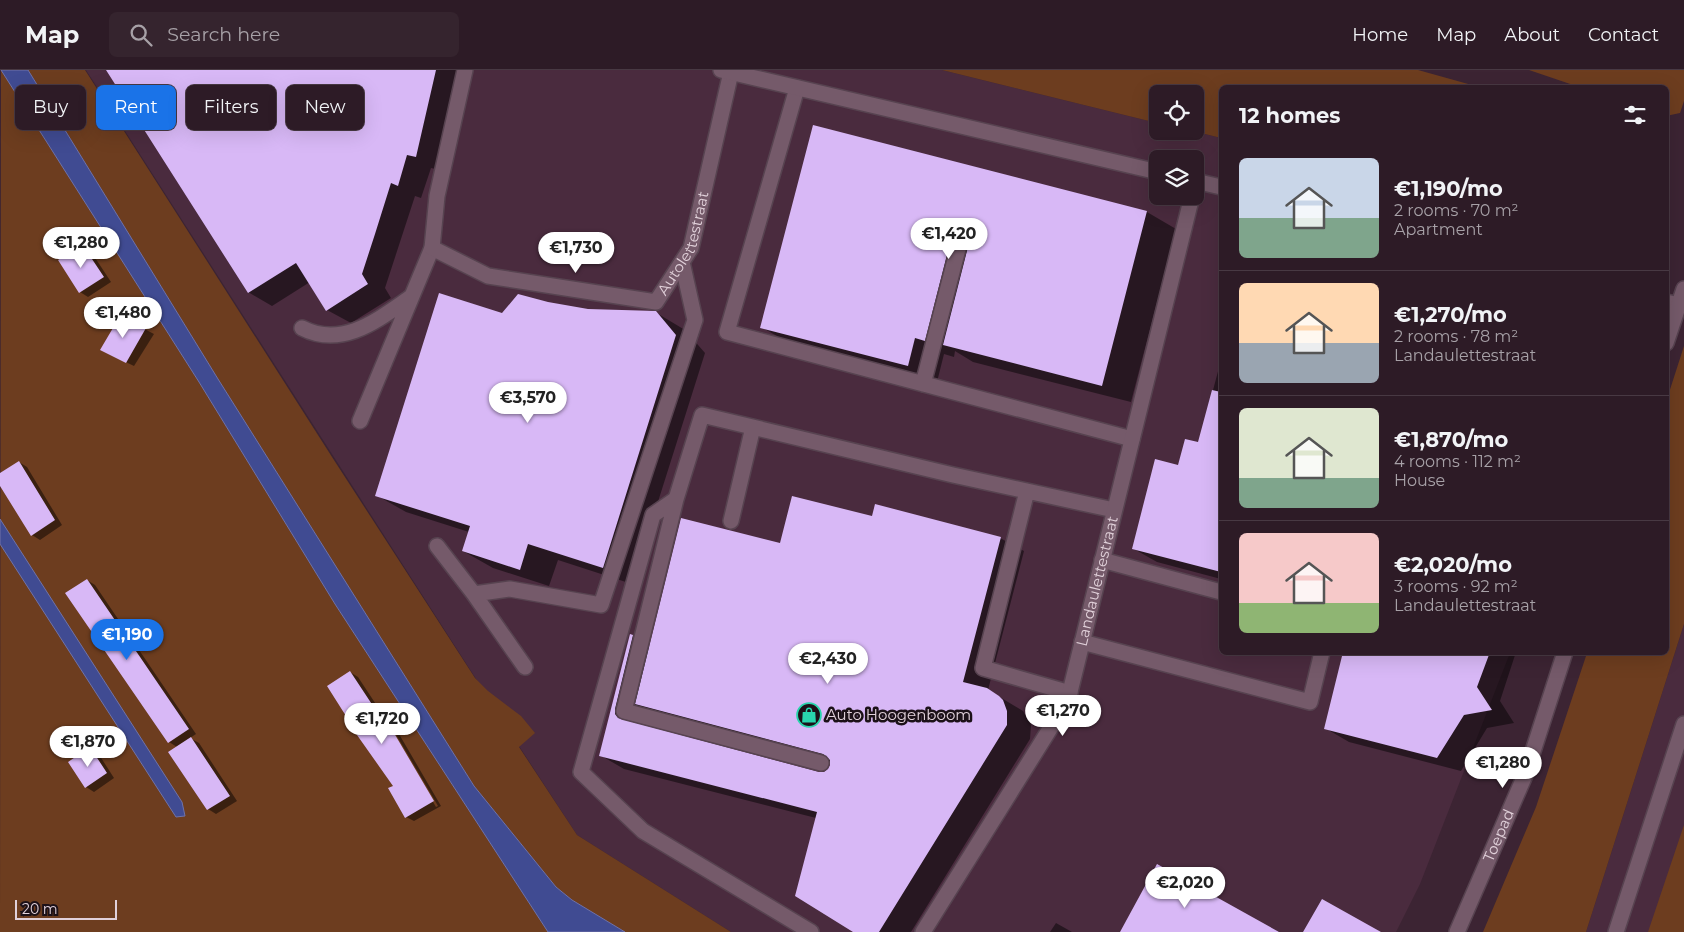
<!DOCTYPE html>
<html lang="en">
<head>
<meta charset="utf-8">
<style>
  body { margin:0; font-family:Montserrat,sans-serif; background:#35242e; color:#f1f3f6; height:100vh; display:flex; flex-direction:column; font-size:19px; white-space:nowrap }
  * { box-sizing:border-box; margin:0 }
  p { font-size:16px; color:#a7a1a7 }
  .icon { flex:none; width:28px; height:28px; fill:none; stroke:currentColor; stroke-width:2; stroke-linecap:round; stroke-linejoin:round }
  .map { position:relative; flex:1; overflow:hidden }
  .sheet { position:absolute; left:1219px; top:15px; width:450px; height:570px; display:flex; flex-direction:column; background:#2d1b26; border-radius:8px; box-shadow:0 5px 20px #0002,0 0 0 1px #483943 }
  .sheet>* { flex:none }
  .guide { position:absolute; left:15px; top:15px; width:475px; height:45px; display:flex; gap:10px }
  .fabs { position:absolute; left:1149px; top:15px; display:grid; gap:10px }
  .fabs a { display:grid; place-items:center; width:55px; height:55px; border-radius:8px; background:#2d1b26; box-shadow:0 5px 20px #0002,0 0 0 1px #483943; font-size:25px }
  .scale { position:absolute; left:15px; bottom:12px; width:102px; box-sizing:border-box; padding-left:5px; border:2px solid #e1d1da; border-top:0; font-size:14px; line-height:18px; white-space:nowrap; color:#e1d1da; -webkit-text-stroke:4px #1c1118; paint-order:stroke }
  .price { position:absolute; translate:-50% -42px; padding:0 11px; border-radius:18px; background:#fff; color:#222; font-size:16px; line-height:32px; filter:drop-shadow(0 1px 2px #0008) }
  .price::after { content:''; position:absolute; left:50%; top:30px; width:15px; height:11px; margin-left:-8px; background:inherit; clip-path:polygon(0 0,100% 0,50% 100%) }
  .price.selected { background:#1a73e8; color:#fff }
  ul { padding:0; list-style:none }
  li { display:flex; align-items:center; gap:15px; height:125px; padding:0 20px }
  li+li { border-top:1px solid #483943 }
  li span { display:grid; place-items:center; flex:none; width:140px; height:100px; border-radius:8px; color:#555 }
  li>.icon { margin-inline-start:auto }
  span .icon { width:60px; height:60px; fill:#fffc; stroke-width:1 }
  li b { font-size:21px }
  h2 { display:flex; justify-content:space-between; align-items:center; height:60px; padding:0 20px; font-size:21px }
  .pill { padding:0 18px; border-radius:8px; background:#2d1b26; box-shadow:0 5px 20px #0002,0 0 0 1px #483943; font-size:18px; line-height:45px }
  .pill.selected { background:#1a73e8; color:#fff }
  header { display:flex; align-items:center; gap:30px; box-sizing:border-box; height:70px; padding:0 25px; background:#2d1b26; border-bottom:1px solid #483943 }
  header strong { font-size:24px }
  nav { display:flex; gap:28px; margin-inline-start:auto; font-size:18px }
  .search { width:350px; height:45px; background:#35242e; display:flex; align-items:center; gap:12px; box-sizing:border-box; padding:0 18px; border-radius:8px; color:#a7a1a7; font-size:19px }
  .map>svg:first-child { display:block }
</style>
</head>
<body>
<header>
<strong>Map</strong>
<div class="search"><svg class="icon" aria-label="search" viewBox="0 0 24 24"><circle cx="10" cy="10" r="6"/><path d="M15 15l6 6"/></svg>Search here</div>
<nav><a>Home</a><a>Map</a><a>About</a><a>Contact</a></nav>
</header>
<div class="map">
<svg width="1684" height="862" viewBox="0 0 1684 862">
  <rect width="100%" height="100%" fill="#3c2433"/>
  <path fill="#4a2b3e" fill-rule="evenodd" d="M86,0h856l215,53 1,8h35l28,7v514l289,1 -90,231 -24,48h-665l-154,-97 -58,-89zM1158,89h37v37h-37z
    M1684,554v308h-98z"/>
  <path fill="#6d3d1f" d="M1,0l198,312 136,222 213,328h-548z
    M28,0h57l247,387 143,221 13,13 33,25 14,17 -16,14 58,88 154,97h-106l-53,-32 -16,-13 -82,-101 -256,-407z
    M942,0h476l61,17 -258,1v50l-28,-7h2v-37h-37l-1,29z
    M1529,0h155v31l-4,12 -14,3v-28l-87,-1z
    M1684,276v278l-98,308h-103l53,-125 51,-154 79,-1v-250z
    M1684,755v107h-36z"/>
  <path fill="#404b92" stroke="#7073a8" d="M1,0h27l190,309 256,407 82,101 16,13 53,32h-77l-213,-328 -136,-222z
    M0,449l182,283 3,14 -9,1 -176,-273z"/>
  <path fill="#0007" fill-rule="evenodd" d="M108,0h354l-22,100 -9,-2 -10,30 -6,-2 -30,92 6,10 -40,25 -24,-13 -17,-28 -38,24 -24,-14z
    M814,56l333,86 29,17 -45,173 -158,-40 -18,-11 -1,6 -10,-3 -7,28 -146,-38 -30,-17z
    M82,176l8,4 21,32 -23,15 -8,-5 -21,-31z
    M547,233l41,7 67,2 30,18 20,23 -73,231 -74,-24 -9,26 -56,-18 -30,-17 6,-19 -63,-20 -30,-17 127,-180z
    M121,247l33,17 -20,32 -25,-12z
    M1221,290v219l-64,-17 -23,-13 45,-83 20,-23z
    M19,392l8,5 35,58 -22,15 -8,-5 -32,-51v-10z
    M873,448l127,20 24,13 -36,139 35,21 8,14 -1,14 -119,193h-56l-39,-114 -192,-49 -24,-14 32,-119 19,11 130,-102zM642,637l18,10 171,45v4l-7,7h-6l-180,-48z
    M87,510l8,5 101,149 -6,4 9,5 38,58 -21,13 -8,-5 -38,-57 7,-5 -8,-5z
    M1344,582h172l-16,49 14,22 -27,5 -26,43 -112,-29 -24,-14z
    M350,602l8,5 27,41 7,4 49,84 -27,15 -8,-4zM386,651h2l50,85 -2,1z
    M90,679l8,4 16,25 -20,14 -8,-5z
    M1056,853l16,9h-22z"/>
  <path fill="#d8b8f6" d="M106,0h330l-20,87 -9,-2 -9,31 -7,-3 -16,51 -13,40 6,10 -42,27 -30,-48 -48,30z
    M813,55l334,86 -45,175 -159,-41 26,-102 -2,-8 -5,-3 -8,2 -3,5 -26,102 -10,-3 -7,28 -148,-38z
    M82,174l22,33 -25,16 -21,-33z
    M439,223l63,20 16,-19 30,8 40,7 68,2 20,24 -73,233 -75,-24 -8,26 -58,-19 8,-25 -95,-30z
    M120,246l26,12 -20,35 -26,-13z
    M1212,320l9,2v180l-89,-23 23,-90 23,6 7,-26 13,3z
    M19,391l36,59 -24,16 -31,-50v-13z
    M792,426l80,20 3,-12 126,33 -38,145 24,6 12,8 4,4 4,11v14l-128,207h-26l-58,-36 22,-84 -218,-56 31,-122 3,1 -18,74v5l3,4 201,54h5l4,-3 2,-4v-5l-7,-6 -188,-50 46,-186 99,25z
    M87,509l102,150 -21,14 -103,-150z
    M1343,582h147l-13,35 15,23 -28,5 -27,43 -113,-29z
    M350,601l31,47 3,-2 50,85 -29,17 -17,-30 5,-2 -36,-51h1l-31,-49z
    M191,667l39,59 -23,14 -39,-58z
    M90,677l17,26 -22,15 -17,-26z
    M1157,794l122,68h-159z
    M1322,829l59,33h-78z"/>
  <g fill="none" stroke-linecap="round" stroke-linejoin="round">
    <g stroke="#574350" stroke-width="18">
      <path id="lane" d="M797,18l-70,244 405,107
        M302,258c41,21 77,-9 109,-31
        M923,314l37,-143
        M360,351l72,-173
        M1027,421l-44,177 87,25
        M676,429l-23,16 -72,257 62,59 168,101
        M731,451l22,-94
        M437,476l37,48 36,-5 91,16 94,-285 -13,-58
        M1102,490l119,32
        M474,524l51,73
        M1082,572l228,60 12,-50
        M821,693l-197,-52 52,-212 26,-84 251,60 161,35
        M1616,862l68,-208"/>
    </g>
    <g stroke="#574350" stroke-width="18">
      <g id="street">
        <path id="s1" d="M465,0l-28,126 -5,52 56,28 168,26 35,-54 40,-176"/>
        <path d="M721,0l437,102"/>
        <path d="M1195,111l26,6"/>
        <path d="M1666,232l13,3"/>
        <path id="s2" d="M923,862l145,-232 124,-504"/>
      </g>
    </g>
    <g stroke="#574350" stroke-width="18">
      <g id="secondary">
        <path d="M1666,273l18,-54"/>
        <path id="s3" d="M1457,862l69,-159 39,-121"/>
      </g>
    </g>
    <use href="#lane" stroke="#755a6a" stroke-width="15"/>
    <use href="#street" stroke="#755a6a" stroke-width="15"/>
    <use href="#secondary" stroke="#755a6a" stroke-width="15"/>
  </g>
  <defs>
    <g id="shop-ring" transform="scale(1.25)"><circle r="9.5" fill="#1c1118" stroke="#29d5ad" stroke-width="1.5"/><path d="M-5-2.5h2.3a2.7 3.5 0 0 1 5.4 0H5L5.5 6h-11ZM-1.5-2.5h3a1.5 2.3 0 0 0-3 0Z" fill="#29d5ad"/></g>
  </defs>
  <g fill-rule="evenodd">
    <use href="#shop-ring" x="809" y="645"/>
  </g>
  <g text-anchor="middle" stroke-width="5" stroke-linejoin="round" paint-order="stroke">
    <g font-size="15" fill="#e1d1da" stroke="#1c1118">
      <text dy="5" stroke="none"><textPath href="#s1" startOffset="480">Autolettestraat</textPath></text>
      <text dy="5" stroke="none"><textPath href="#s2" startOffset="396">Landaulettestraat</textPath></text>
      <text dy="5" stroke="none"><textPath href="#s3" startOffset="105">Toepad</textPath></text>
    </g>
    <g font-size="15" fill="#e1d1da" stroke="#1c1118" text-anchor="start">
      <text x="826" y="650">Auto Hoogenboom</text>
    </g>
  </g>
</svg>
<div class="fabs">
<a><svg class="icon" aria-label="locate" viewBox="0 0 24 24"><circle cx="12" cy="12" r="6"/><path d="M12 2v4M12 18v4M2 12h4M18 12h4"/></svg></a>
<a><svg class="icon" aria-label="layers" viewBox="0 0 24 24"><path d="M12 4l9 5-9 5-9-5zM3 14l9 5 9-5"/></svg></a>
</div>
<div class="scale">20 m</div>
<b class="price" style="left:949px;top:190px">€1,420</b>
<b class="price" style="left:81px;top:199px">€1,280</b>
<b class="price" style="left:576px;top:204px">€1,730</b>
<b class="price" style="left:123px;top:269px">€1,480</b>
<b class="price" style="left:528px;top:354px">€3,570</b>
<b class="price selected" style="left:127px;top:591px">€1,190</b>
<b class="price" style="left:828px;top:615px">€2,430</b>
<b class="price" style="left:1063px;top:667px">€1,270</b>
<b class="price" style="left:382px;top:675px">€1,720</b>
<b class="price" style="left:88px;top:698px">€1,870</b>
<b class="price" style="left:1503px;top:719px">€1,280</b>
<b class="price" style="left:1185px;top:839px">€2,020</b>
<div class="guide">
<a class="pill">Buy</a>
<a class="pill selected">Rent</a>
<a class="pill">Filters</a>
<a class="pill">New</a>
</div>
<section class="sheet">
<h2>12 homes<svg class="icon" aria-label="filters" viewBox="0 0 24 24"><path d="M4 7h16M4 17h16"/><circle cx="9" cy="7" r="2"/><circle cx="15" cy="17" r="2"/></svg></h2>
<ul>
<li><span style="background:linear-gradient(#c9d6e8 60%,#7fa58c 0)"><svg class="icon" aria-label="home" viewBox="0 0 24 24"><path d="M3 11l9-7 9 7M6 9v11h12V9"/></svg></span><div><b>€1,190/mo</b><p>2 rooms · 70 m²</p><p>Apartment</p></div></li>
<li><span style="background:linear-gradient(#ffd9b3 60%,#9aa5b1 0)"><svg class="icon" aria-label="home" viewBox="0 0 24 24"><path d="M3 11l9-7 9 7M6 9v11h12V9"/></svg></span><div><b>€1,270/mo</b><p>2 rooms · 78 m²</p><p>Landaulettestraat</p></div></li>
<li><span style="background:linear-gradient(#dfe7d0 70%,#7fa58c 0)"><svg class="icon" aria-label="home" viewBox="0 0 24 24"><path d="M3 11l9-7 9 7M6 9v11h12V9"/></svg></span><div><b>€1,870/mo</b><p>4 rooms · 112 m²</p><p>House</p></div></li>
<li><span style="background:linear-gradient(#f6c9c9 70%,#8fb573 0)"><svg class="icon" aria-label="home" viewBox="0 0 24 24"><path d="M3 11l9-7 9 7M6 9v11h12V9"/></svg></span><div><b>€2,020/mo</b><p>3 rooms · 92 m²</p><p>Landaulettestraat</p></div></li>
</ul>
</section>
</div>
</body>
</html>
